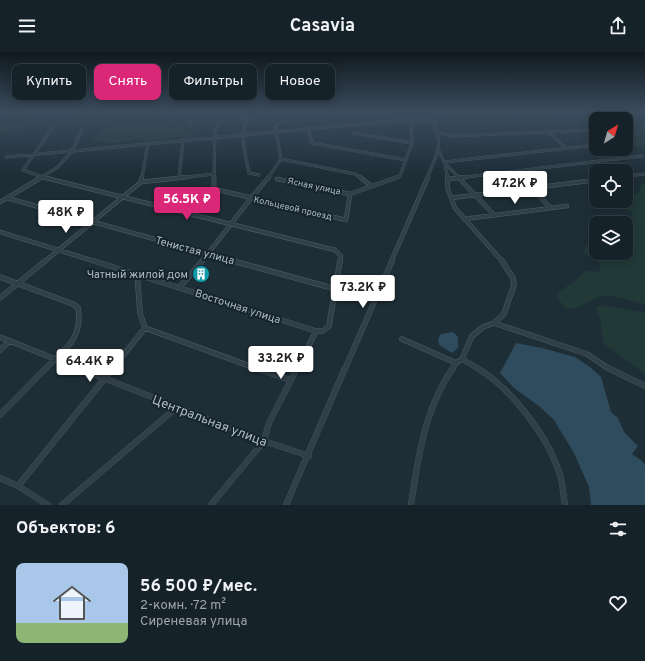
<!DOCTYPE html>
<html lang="ru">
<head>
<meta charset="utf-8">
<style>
  body { margin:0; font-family:Overpass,sans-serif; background:#1f2a31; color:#f1f3f6; height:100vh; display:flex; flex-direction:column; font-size:15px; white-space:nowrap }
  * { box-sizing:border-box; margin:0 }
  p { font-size:13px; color:#9ea4a8 }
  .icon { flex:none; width:22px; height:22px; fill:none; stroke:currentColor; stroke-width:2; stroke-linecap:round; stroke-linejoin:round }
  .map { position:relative; height:453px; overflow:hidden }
  .details { display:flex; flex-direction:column; background:#162229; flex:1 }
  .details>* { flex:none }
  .top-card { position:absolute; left:12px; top:12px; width:400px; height:36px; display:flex; gap:8px }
  .needle { width:26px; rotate:37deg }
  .controls { position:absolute; left:589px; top:60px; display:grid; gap:8px }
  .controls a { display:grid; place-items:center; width:44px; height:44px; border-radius:8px; background:#162229; box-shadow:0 2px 10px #0003,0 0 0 1px #353f46; font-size:20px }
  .price { position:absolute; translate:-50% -34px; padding:0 9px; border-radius:4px; background:#fff; color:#222; font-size:13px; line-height:26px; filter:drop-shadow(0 1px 2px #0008) }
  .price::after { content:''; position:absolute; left:50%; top:24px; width:12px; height:9px; margin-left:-6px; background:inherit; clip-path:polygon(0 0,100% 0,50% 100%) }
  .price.selected { background:#db2777; color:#fff }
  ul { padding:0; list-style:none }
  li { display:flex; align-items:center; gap:12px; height:100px; padding:0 16px }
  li+li { border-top:1px solid #353f46 }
  li span { display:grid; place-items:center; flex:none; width:112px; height:80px; border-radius:8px; color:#555 }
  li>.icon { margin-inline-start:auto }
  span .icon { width:48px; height:48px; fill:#fffc; stroke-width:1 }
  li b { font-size:17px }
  h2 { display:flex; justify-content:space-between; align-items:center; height:48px; padding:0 16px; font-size:17px }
  .tag { padding:0 14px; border-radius:8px; background:#162229; box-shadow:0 2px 10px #0003,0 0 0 1px #353f46; font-size:14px; line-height:36px }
  .tag.selected { background:#db2777; color:#fff }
  header { display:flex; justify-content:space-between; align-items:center; height:52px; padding:0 16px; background:#162229; font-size:18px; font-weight:700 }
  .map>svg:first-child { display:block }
</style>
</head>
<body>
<header><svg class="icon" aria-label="menu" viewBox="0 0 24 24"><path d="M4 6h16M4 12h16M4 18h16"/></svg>Casavia<svg class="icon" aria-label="share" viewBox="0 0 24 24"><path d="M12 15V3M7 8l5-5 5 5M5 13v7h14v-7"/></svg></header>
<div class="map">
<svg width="645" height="453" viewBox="0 0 645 453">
  <rect width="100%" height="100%" fill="#1e2e37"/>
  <path fill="#213a37" d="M19,60h54c-9,4 -24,1 -36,4l-1,3 9,5 -45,9v-9z
    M77,60h54l7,3c7,-3 16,-3 23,2l-10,2 22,10v-6l-7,-6 7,-1 9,4 2,7 9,5 3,4 -49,5 -5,-2 -24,4 -27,-1 17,-17c-13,0 -29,3 -41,-3l1,-3z
    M487,60h30l-18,2 3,2 20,-3 -12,12 -30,-2 -14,4 -22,-2 -3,-5 7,-5 40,-2z
    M527,60h27l5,3 -9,3 -1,2h-8l1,2 -8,3 -16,1v-3z
    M616,60h16l3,3v2l3,2v3l7,7v19l-19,-5v-24z
    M643,131h2v121l-37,-9 -12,3 -17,9 -13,2 -10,-13c8,-10 24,-16 29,-25l14,1 2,-6 -7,-9 -10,-3 1,-8 11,-4v11h30v-30h-19l-1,-4c8,-8 16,-2 25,-1l1,-6 -12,-5 12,-11 7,-3 1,-6z
    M608,254l37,7v61l-42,-31 -2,-21 -5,-15z"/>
  <path fill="#2e4c5d" d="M453,280l5,5v11l-6,5 -13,-8 -1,-6 3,-5z
    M516,291l26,5 33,9 15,10 11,10 10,35 7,6 6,14 14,14 -6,8 10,7 3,4v40h-54l-2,-18 -15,-34 -20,-33 -15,-14 -25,-18 -14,-15z"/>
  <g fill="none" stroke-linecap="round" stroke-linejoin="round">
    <g stroke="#4f5d66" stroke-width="3">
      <path id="minor-far3" d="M338,60l-45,4 -18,10 6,33 74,15 6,4
        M360,60l7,11
        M230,61l21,7
        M188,73l14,-13
        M308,76l4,15 94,17
        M437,80l16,4 143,-6
        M548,80l18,16
        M354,81l58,10
        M439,99l5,11 4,16
        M6,105l66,-6 10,-21
        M444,110l152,-17
        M444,110l15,16
        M259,123l-10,-2c-2,-11 -9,-37 -5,-47 7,-16 35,-13 49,-10
        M626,124l19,-2
        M40,126l18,-11 14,-16 333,-31 30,1
        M45,126l-22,-8 30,-43
        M142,126l6,-35
        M179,126l4,-38
        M179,126l35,-4
        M214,126l1,-49 5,-8 13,-9
        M268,126l13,-19
        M395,126l5,-2 12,-33 -1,-23
        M427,126c14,-32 15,-33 4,-66
        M458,126l184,-22"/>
    </g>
    <g stroke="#4f5d66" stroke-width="4.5">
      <path id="minor-far2" d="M42,125l293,73 6,6 -1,6
        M214,125v12l132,31 4,-26 48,-17
        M360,125l11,9
        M447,125l1,13 7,18 48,54
        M458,125l36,38
        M277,127l73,15
        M448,127l18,-2
        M141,130l1,-5
        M532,137l19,19
        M7,146l230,64
        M451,146l145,-18
        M0,150l42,-25
        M464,167l103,-13
        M0,180l97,30
        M44,210l97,-80 47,-5
        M201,210c23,-28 44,-58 68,-85
        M391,210l37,-85"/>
    </g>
    <g stroke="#4f5d66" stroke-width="5.5">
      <path id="minor-far1" d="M94,209l222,70
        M233,209l103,28
        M0,225l73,27 5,4c5,31 -13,41 -33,61
        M180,235l22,-26
        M0,246l45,-37
        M494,271l93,31 22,15
        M145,276l113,41
        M0,285l80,32
        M402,287l54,24
        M0,298l10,-9
        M462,307l17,10
        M112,317l33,-41 -5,-15 -3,-40
        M297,317l19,-38h7l6,-5 11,-65
        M345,317l47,-108
        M452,317l4,-6 6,-4 10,-23 11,-9 11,-4 10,-9 10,-29 -1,-7 -11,-17"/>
    </g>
    <g stroke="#4f5d66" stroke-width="6">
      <path id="minor" d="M78,316l186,73 45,15
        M256,316l34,12
        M477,316c34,20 71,68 83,107 3,9 3,20 5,30
        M608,316l37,18
        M0,363l46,-47
        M0,426l18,8 30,19
        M18,434l95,-118
        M62,453l115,-98
        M211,453l53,-64 5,-18 28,-55
        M286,453l59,-137
        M411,453c7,-48 14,-97 42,-137"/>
    </g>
    <use href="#minor-far3" stroke="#313f48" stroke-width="2.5"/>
    <use href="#minor-far2" stroke="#313f48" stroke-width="3.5"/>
    <use href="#minor-far1" stroke="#313f48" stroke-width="4.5"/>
    <use href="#minor" stroke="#313f48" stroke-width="5.5"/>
  </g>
  <linearGradient id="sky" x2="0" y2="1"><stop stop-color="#10191e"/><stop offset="0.49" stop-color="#3b4c5e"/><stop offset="1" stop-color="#3b4c5e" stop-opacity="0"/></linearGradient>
  <rect width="645" height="123" fill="url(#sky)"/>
  <defs>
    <g id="building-disc" transform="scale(0.9)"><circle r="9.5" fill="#0f9aa8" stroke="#17242c"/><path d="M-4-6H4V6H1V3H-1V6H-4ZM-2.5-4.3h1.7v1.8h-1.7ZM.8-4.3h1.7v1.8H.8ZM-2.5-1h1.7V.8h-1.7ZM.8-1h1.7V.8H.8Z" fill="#fff"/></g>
  </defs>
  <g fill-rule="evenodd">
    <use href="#building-disc" x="201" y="222"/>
  </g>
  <g text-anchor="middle" stroke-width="4" stroke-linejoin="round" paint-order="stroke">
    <g font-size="9" fill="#abbbc5" stroke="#17242c">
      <text transform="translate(314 134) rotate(12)" y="3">Ясная улица</text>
      <text transform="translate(293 156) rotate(13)" y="3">Кольцевой проезд</text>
    </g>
    <g font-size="11" fill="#abbbc5" stroke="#17242c">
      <text transform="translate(195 198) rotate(15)" y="4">Тенистая улица</text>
      <text transform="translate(238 254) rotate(18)" y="4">Восточная улица</text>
    </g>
    <g font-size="11" fill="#abbbc5" stroke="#17242c" text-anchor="end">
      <text x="188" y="226">Чатный жилой дом</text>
    </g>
    <g font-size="13" fill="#abbbc5" stroke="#17242c">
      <text transform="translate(210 368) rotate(21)" y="5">Центральная улица</text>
    </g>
  </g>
</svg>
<div class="controls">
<a><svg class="needle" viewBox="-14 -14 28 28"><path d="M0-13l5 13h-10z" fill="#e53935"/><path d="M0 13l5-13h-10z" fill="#9ea4a8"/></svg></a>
<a><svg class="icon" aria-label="locate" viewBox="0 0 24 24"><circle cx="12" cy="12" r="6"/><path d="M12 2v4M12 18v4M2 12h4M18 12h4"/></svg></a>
<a><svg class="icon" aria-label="layers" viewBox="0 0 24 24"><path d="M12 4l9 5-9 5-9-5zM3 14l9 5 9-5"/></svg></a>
</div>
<b class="price" style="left:515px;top:153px">47.2K ₽</b>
<b class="price selected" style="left:187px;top:169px">56.5K ₽</b>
<b class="price" style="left:66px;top:182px">48K ₽</b>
<b class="price" style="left:363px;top:257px">73.2K ₽</b>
<b class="price" style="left:281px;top:328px">33.2K ₽</b>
<b class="price" style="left:90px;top:331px">64.4K ₽</b>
<div class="top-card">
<a class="tag">Купить</a>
<a class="tag selected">Снять</a>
<a class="tag">Фильтры</a>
<a class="tag">Новое</a>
</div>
</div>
<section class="details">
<h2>Объектов: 6<svg class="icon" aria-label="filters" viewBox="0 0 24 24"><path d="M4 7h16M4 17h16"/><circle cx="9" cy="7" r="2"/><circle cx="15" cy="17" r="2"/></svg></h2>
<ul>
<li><span style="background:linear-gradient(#a9c7e8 75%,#8fb573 0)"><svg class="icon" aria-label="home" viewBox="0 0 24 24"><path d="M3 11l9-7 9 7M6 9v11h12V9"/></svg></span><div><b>56 500 ₽/мес.</b><p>2-комн. · 72 m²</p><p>Сиреневая улица</p></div><svg class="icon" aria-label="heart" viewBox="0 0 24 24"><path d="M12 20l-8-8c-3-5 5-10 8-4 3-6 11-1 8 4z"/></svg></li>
</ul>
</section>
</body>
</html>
